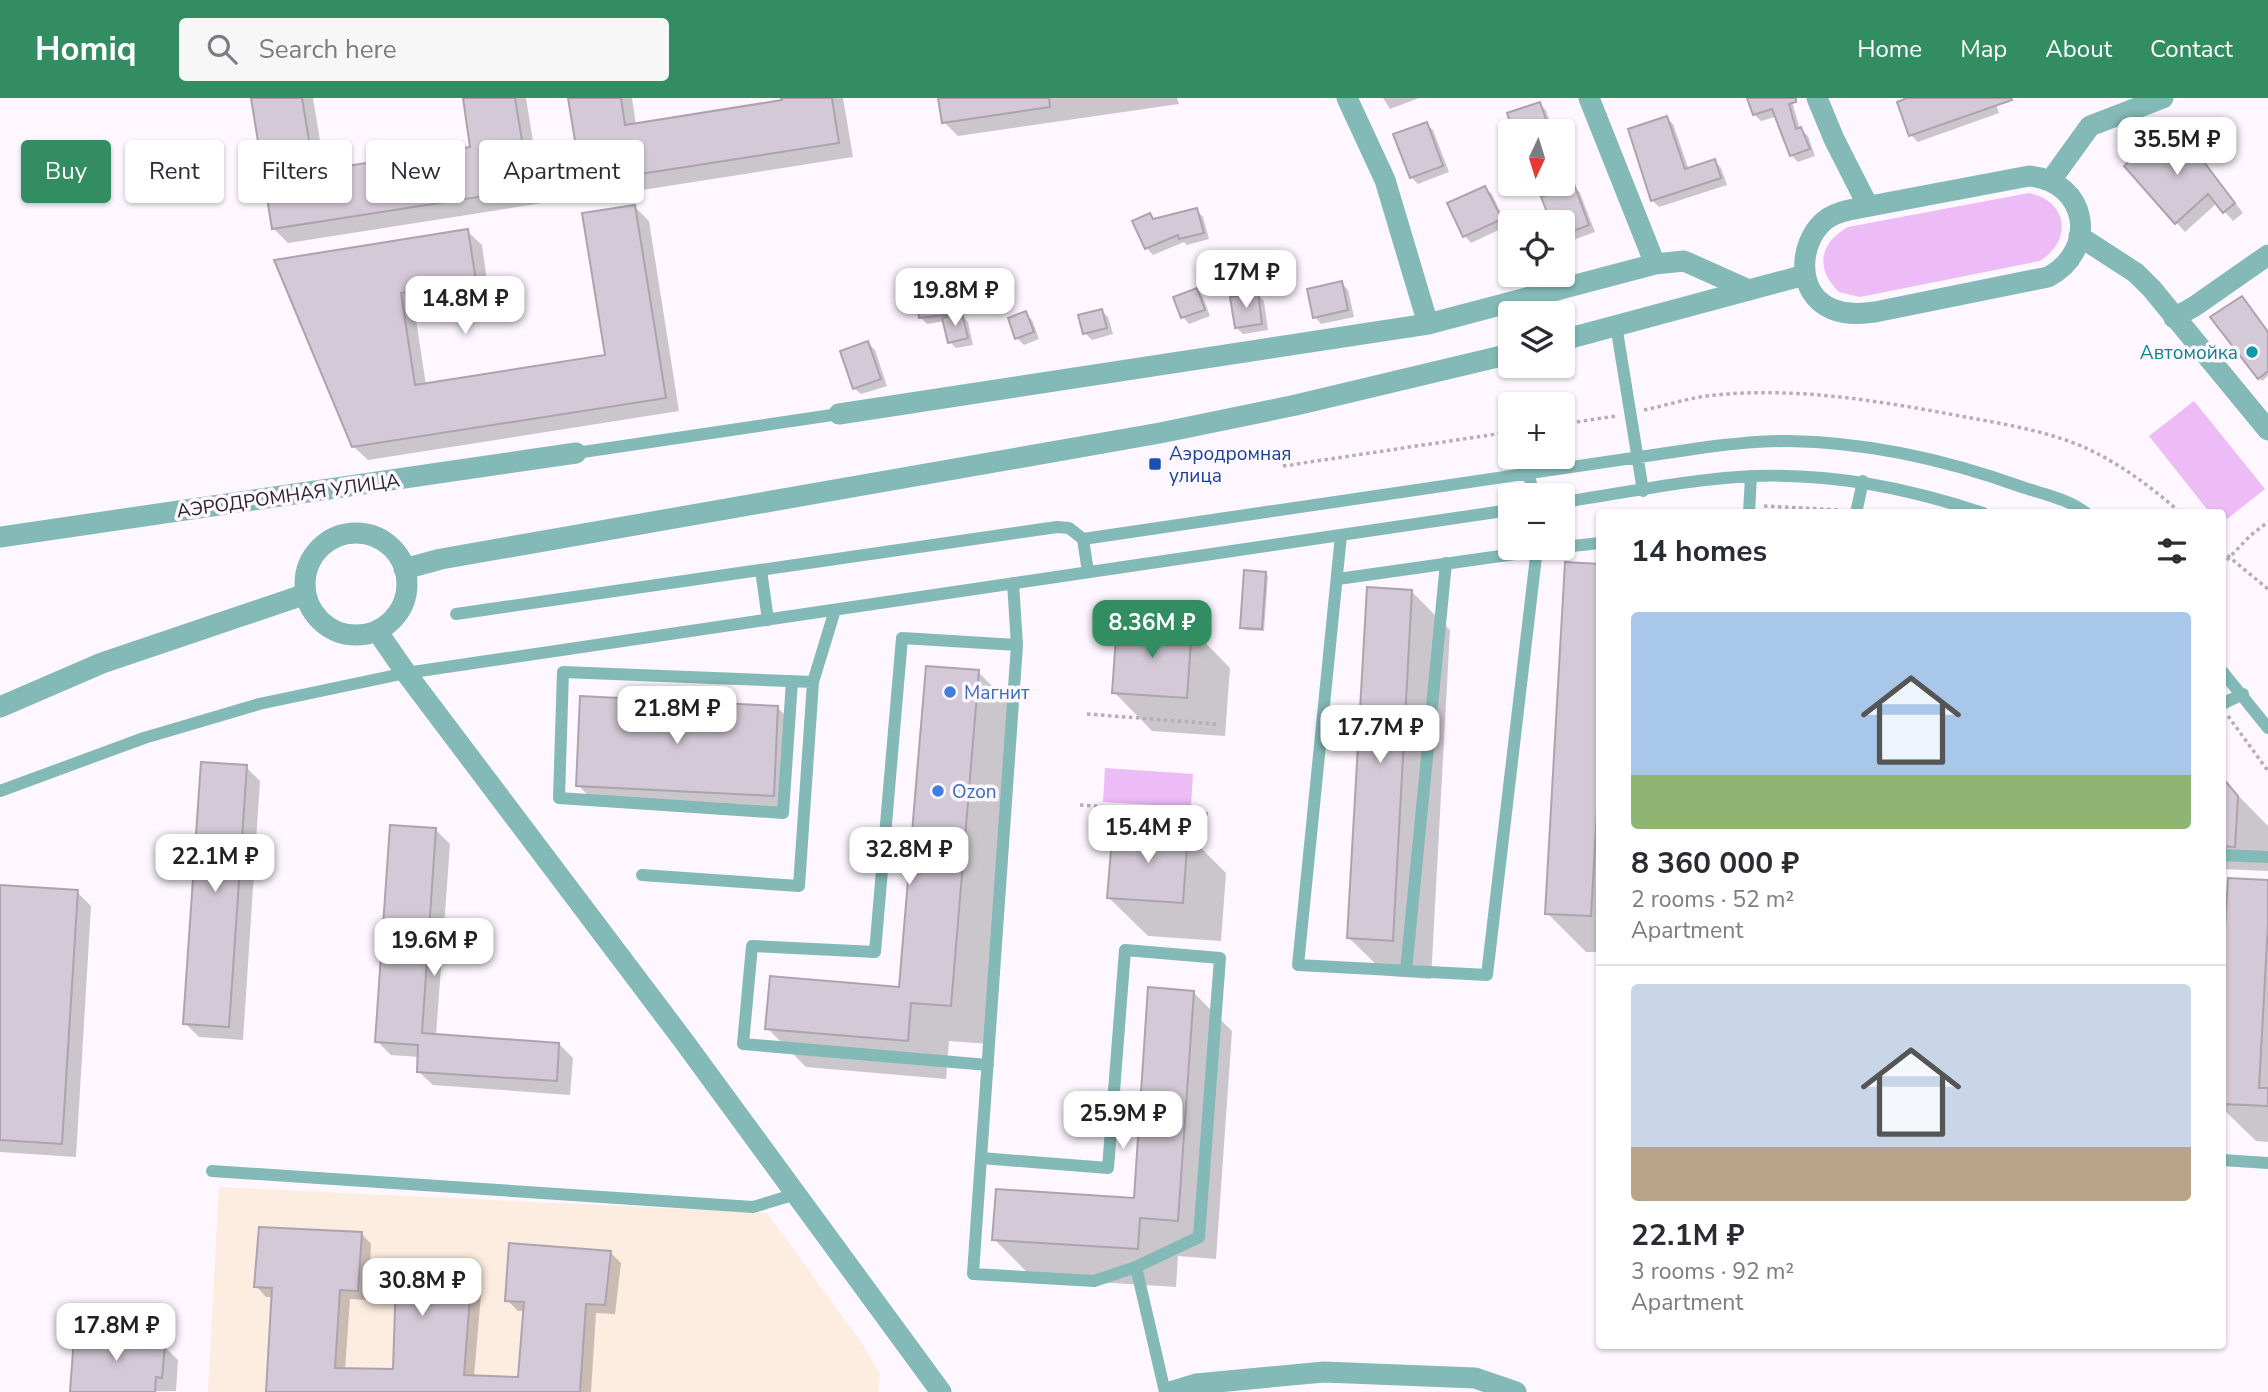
<!DOCTYPE html>
<html lang="en">
<head>
<meta charset="utf-8">
<style>
  body { margin:0; font-family:"Nunito Sans",sans-serif; background:#f7f7f7; color:#2b2b33; height:100vh; display:flex; flex-direction:column; font-size:26px; white-space:nowrap }
  * { box-sizing:border-box; margin:0 }
  p { font-size:23px; color:#7c7c81 }
  .icon { flex:none; width:38px; height:38px; fill:none; stroke:currentColor; stroke-width:2; stroke-linecap:round; stroke-linejoin:round }
  .map { position:relative; flex:1; overflow:hidden }
  .sheet { position:absolute; left:1596px; top:411px; width:630px; height:840px; display:flex; flex-direction:column; background:#fff; border-radius:7px; box-shadow:0 2px 5px #0004 }
  .sheet>* { flex:none }
  .top-card { position:absolute; left:21px; top:42px; width:665px; height:63px; display:flex; gap:14px }
  .needle { width:46px; rotate:184deg }
  .tools { position:absolute; left:1498px; top:21px; display:grid; gap:14px }
  .tools a { display:grid; place-items:center; width:77px; height:77px; border-radius:7px; background:#fff; box-shadow:0 2px 5px #0004; font-size:35px }
  .price { position:absolute; translate:-50% -60px; padding:0 16px; border-radius:14px; background:#fff; color:#222; font-size:23px; line-height:46px; filter:drop-shadow(0 2px 4px #0008) }
  .price::after { content:''; position:absolute; left:50%; top:42px; width:21px; height:16px; margin-left:-10px; background:inherit; clip-path:polygon(0 0,100% 0,50% 100%) }
  .price.active { background:#328d63; color:#fff }
  ul { padding:0; list-style:none }
  li { display:grid; align-content:center; gap:14px; height:371px; padding:0 35px }
  li+li { border-top:2px solid #e1e1e2 }
  li span { display:grid; place-items:center; height:217px; border-radius:7px; color:#555 }
  li>.icon { margin-inline-start:auto }
  span .icon { width:126px; height:126px; fill:#fffc; stroke-width:1 }
  li b { font-size:30px }
  h2 { display:flex; justify-content:space-between; align-items:center; height:84px; padding:0 35px; font-size:30px }
  .tag { padding:0 24px; border-radius:7px; background:#fff; box-shadow:0 2px 5px #0004; font-size:24px; line-height:63px }
  .tag.active { background:#328d63; color:#fff }
  header { display:flex; align-items:center; gap:42px; box-sizing:border-box; height:98px; padding:0 35px; background:#328d63; color:#fff }
  header strong { font-size:33px }
  nav { display:flex; gap:38px; margin-inline-start:auto; font-size:24px }
  .search { width:490px; height:63px; background:#f7f7f7; display:flex; align-items:center; gap:18px; box-sizing:border-box; padding:0 24px; border-radius:7px; color:#7c7c81; font-size:26px }
  .map>svg:first-child { display:block }
</style>
</head>
<body>
<header>
<strong>Homiq</strong>
<div class="search"><svg class="icon" aria-label="search" viewBox="0 0 24 24"><circle cx="10" cy="10" r="6"/><path d="M15 15l6 6"/></svg>Search here</div>
<nav><a>Home</a><a>Map</a><a>About</a><a>Contact</a></nav>
</header>
<div class="map">
<svg width="2268" height="1294" viewBox="0 0 2268 1294">
  <rect width="100%" height="100%" fill="#fef7ff"/>
  <path fill="#fdece0" d="M219,1089l548,26 94,129 19,31 -2,19h-670z"/>
  <path fill="#edbbf6" d="M2029,95c39,8 44,47 11,68l-180,36 -21,-5c-24,-23 -20,-49 9,-65z
    M2194,303l71,88 -42,33 -1,-9h-12l-61,-77z
    M1105,670l88,6 -2,33 -88,-5z"/>
  <path fill="#0003" d="M253,0h60l12,73 147,-23 -8,-50h62l17,105 -255,40 -14,-14z
    M570,0h62l4,27 148,-23 -1,-4h60l10,59 -256,40 -14,-14z
    M940,0h237l2,6 -221,32 -14,-14z
    M1383,0h36l-29,11z
    M1749,0h42l9,31 8,7 7,20 -17,6 -7,-7 -16,-38 -14,4 -7,-7z
    M1911,0h85l-2,1 5,14 -81,29 -7,-7z
    M1539,6l7,6 7,21h-38l-6,-17z
    M1666,20l7,6 16,46 26,-9 6,7 6,17 -68,22 -7,-7z
    M1426,26l7,6 16,42 -31,12 -7,-7z
    M2188,43l55,72 -10,8 -16,-18 -32,29 -9,-10 -16,-76z
    M1574,88l6,7 15,39 -30,11 -2,-21h-10l-10,-24z
    M1485,90l7,6 15,32 -36,17 -6,-7 -15,-32z
    M635,109l14,14 30,190 -311,49 -15,-14 -77,-184 191,-31 15,14 7,50 -75,12 12,78 181,-28z
    M1197,112l6,7 6,22 -22,6 -3,-3 -31,13 -6,-7 -12,-26 15,-7 6,6z
    M1342,185l6,7 6,27 -33,7 -6,-7z
    M942,189l6,6 3,24 10,-2 7,7 5,23 -17,3 -6,-6 -5,-21 -18,3 -7,-7z
    M1197,192l6,7 7,19 -21,8 -6,-7z
    M1257,196l7,7 4,29 -25,4 -7,-7z
    M1102,213l6,6 5,17 -21,6 -7,-7z
    M1025,215l7,7 7,19 -15,6 -7,-7z
    M2268,236v42l-6,5 -3,-3z
    M868,245l7,7 12,36 -26,8 -7,-6z
    M1600,468v386h-14l-39,-39z
    M1266,476l2,2 -4,55 -19,-1 -3,-3z
    M1411,493l39,39 -19,349 -43,-3 -39,-38z
    M1192,531l38,39 -5,68 -73,-5 -38,-39z
    M978,574l39,39 -28,333 -40,-3 -3,38 -140,-12 -39,-39 134,-39z
    M778,610l14,14 -5,87 -195,-10 -14,-14z
    M246,669l14,14 -17,259 -44,-3 -14,-14z
    M2222,681l46,47v45l-46,-2z
    M436,732l14,14 -14,192 123,8 14,14 -3,37 -137,-10 -15,-14 1,-14 -28,-2 -14,-14z
    M1187,736l39,39 -5,68 -73,-5 -39,-38z
    M2268,784v260l-12,-1 -34,-33v-95z
    M0,789l77,5 14,14 -15,251 -76,-5z
    M1193,894l39,39 -16,228 -38,-3 -2,31 -143,-9 -39,-39 141,-39z
    M361,1135l10,11 -3,56 -18,-1 -5,71h50l75,-85 11,10 -7,82 45,2 6,-68h-7l-11,-11 103,-48 11,11 -6,51 -19,-1 -5,79h-323l6,-95h-8l-10,-11z
    M147,1238l10,10h7l14,14 -2,31 -105,1 19,-52z"/>
  <path fill="#d4c9d6" stroke="#aca3ae" stroke-width="2" d="M251,0h51l12,73 156,-24 -7,-49h52l15,91 -258,40z
    M568,0h53l4,27 157,-25 -1,-2h51l7,45 -257,40z
    M938,0h111l1,9 -108,16z
    M1747,0h49v4l-7,2 7,25 5,-2 9,22 -20,7 -18,-47 -19,6z
    M1907,0h104l1,2 -103,36 -12,-34z
    M1540,4l10,29h-37l-6,-18z
    M1667,18l18,53 30,-10 6,19 -70,23 -23,-72z
    M1427,24l16,44 -33,12 -17,-44z
    M2179,31l56,74 -12,10 -15,-19 -33,30 -51,-58 31,-28 5,6z
    M1574,86l15,41 -26,10v-13h-12l-10,-25z
    M1485,88l17,33 -39,18 -16,-34z
    M635,107l31,193 -314,49 -78,-187 194,-31 8,52 -75,12 14,92 190,-30 -23,-142z
    M1197,110l7,25 -25,6 -1,-4 -33,14 -13,-28 18,-8 3,6z
    M1342,183l6,29 -35,8 -6,-29z
    M942,187l4,30 -27,3 -4,-30z
    M1197,190l8,22 -24,8 -8,-21z
    M1258,194l4,32 -27,4 -5,-31z
    M2242,198l26,36v39l-10,8 -48,-62z
    M1102,211l5,19 -24,6 -5,-19z
    M1026,213l8,21 -19,7 -7,-21z
    M962,215l6,25 -20,5 -6,-25z
    M868,243l13,38 -28,10 -13,-38z
    M1565,464l35,2v196l-9,156 -46,-2z
    M1244,472l22,2 -4,57 -22,-1z
    M1367,489l45,3 -19,351 -46,-3z
    M1117,524l75,5 -5,71 -75,-5z
    M926,568l53,4 -28,336 -40,-3 -3,38 -143,-12 5,-53 129,11z
    M580,598l198,10 -4,90 -198,-10z
    M201,664l46,3 -18,262 -46,-3z
    M2222,679l16,19 -3,51 -13,-1z
    M390,727l46,3 -14,205 137,10 -2,38 -140,-9 1,-27 -43,-3z
    M1113,729l75,6 -5,70 -76,-5z
    M2228,780l40,2v44l-9,164h9v18l-46,-2v-122z
    M0,787l78,5 -16,254 -62,-4z
    M1148,889l46,4 -16,230 -38,-3 -2,31 -146,-9 4,-51 138,9z
    M259,1129l103,5 -4,59 -18,-1 -5,78 58,1 3,-91 75,5 -7,92 54,2 6,-75 -19,-1 4,-58 102,8 -6,54 -19,-1 -6,88h-314l6,-104 -18,-1z
    M89,1232l59,4 -1,9 18,2 -3,33 -6,-1 -1,15h-85l4,-55 14,2z"/>
  <g fill="none" stroke-linecap="round" stroke-linejoin="round">
    <path stroke="#b4aeb5" stroke-width="3.5" stroke-dasharray="3.5 3.5" stroke-linecap="butt" d="M1644,312c20,-4 41,-11 62,-14 83,-10 168,4 249,19 42,8 84,14 124,30 38,16 71,41 102,68
      M1563,326l53,-8
      M1283,368l227,-34
      M1764,408l76,4
      M2222,453l46,38
      M2222,467l29,-30 17,-13
      M1087,616l129,10
      M2228,618l40,55
      M1080,707l128,9"/>
    <path stroke="#83b9b6" stroke-width="12" d="M1616,227l27,166
      M576,355l263,-39
      M1529,375l4,22
      M1563,404c63,-9 126,-23 190,-26 80,-3 154,12 230,37
      M1749,415l2,-37
      M1856,415l7,-32
      M1341,437l-43,430 189,10 50,-427
      M1083,441l604,-89c33,-5 67,-9 101,-9 79,1 159,19 234,46 21,7 47,12 64,26
      M1563,449l37,-4
      M761,472l7,50
      M1338,481l219,-31
      M456,516l601,-87 12,1 14,11 5,33
      M2222,573l46,57
      M792,583l-9,132 -224,-15 4,-126 250,10
      M2222,606l21,-10
      M0,693l144,-53 115,-34 147,-31 1104,-163
      M2222,757l46,2
      M642,777l157,11 14,-204 22,-72
      M1125,852l95,8 -21,279 -63,30 -42,14 -121,-7 8,-116 127,10z
      M1406,873l40,-408
      M988,967l-245,-21 9,-98 123,6 27,-314 115,7
      M981,1060l36,-513 -4,-62
      M2222,1062l46,3
      M212,1073l541,36 43,-13
      M1136,1169l29,125"/>
    <path stroke="#83b9b6" stroke-width="21" d="M1347,0l38,82 43,144
      M1589,0l66,166
      M1817,0l17,41 34,67
      M2051,82l39,-54 73,-28
      M2174,220l21,-12 73,-51
      M839,316l589,-90 227,-60 29,-3 65,29
      M0,439l576,-84
      M377,533l29,42 277,367 258,352
      M1170,1294l26,-8 128,-12 151,6 41,14"/>
    <path stroke="#83b9b6" stroke-width="21" d="M2029,78c59,5 70,74 19,101l-173,35c-14,2 -29,3 -43,-3 -36,-15 -34,-65 -8,-88 7,-6 16,-9 25,-11z
      M2079,138l57,37 16,16 116,141
      M1563,242l242,-65
      M305 486a51 51 0 1 1 102 0a51 51 0 1 1-102 0Z
      M404,471l37,-10 719,-126 136,-28 214,-51
      M0,609l102,-44 204,-69"/>
  </g>
  <circle fill="#0f9aa8" stroke="#fef7ff" stroke-width="2.5" cx="2252" cy="254" r="7"/>
  <rect fill="#1a4fb4" stroke="#fef7ff" stroke-width="2.5" x="1148" y="359" width="14" height="14" rx="3.5"/>
  <g fill="#3f7fe0" stroke="#fef7ff" stroke-width="2.5">
    <circle cx="950" cy="594" r="7"/>
    <circle cx="938" cy="693" r="7"/>
  </g>
  <g text-anchor="middle" stroke-width="7" stroke-linejoin="round" paint-order="stroke">
    <g font-size="19" fill="#0d838f" stroke="#fef7ff" text-anchor="end">
      <text x="2238" y="261">Автомойка</text>
    </g>
    <g font-size="19" fill="#164399" stroke="#fef7ff" text-anchor="start">
      <text x="1169" y="362">Аэродромная<tspan x="1169" dy="22">улица</tspan></text>
    </g>
    <g font-size="19" fill="#282428" stroke="#fef7ff">
      <text transform="translate(288 397) rotate(-8)" y="7">АЭРОДРОМНАЯ УЛИЦА</text>
    </g>
    <g font-size="19" fill="#366cbe" stroke="#fef7ff" text-anchor="start">
      <text x="964" y="601">Магнит</text>
      <text x="952" y="700">Ozon</text>
    </g>
  </g>
</svg>
<div class="tools">
<a><svg class="needle" viewBox="-14 -14 28 28"><path d="M0-13l5 13h-10z" fill="#e53935"/><path d="M0 13l5-13h-10z" fill="#7c7c81"/></svg></a>
<a><svg class="icon" aria-label="locate" viewBox="0 0 24 24"><circle cx="12" cy="12" r="6"/><path d="M12 2v4M12 18v4M2 12h4M18 12h4"/></svg></a>
<a><svg class="icon" aria-label="layers" viewBox="0 0 24 24"><path d="M12 4l9 5-9 5-9-5zM3 14l9 5 9-5"/></svg></a>
<a>+</a>
<a>−</a>
</div>
<b class="price" style="left:2177px;top:79px">35.5M ₽</b>
<b class="price" style="left:1246px;top:212px">17M ₽</b>
<b class="price" style="left:955px;top:230px">19.8M ₽</b>
<b class="price" style="left:465px;top:238px">14.8M ₽</b>
<b class="price active" style="left:1152px;top:562px">8.36M ₽</b>
<b class="price" style="left:677px;top:648px">21.8M ₽</b>
<b class="price" style="left:1380px;top:667px">17.7M ₽</b>
<b class="price" style="left:1148px;top:767px">15.4M ₽</b>
<b class="price" style="left:909px;top:789px">32.8M ₽</b>
<b class="price" style="left:215px;top:796px">22.1M ₽</b>
<b class="price" style="left:434px;top:880px">19.6M ₽</b>
<b class="price" style="left:1123px;top:1053px">25.9M ₽</b>
<b class="price" style="left:422px;top:1220px">30.8M ₽</b>
<b class="price" style="left:116px;top:1265px">17.8M ₽</b>
<div class="top-card">
<a class="tag active">Buy</a>
<a class="tag">Rent</a>
<a class="tag">Filters</a>
<a class="tag">New</a>
<a class="tag">Apartment</a>
</div>
<section class="sheet">
<h2>14 homes<svg class="icon" aria-label="filters" viewBox="0 0 24 24"><path d="M4 7h16M4 17h16"/><circle cx="9" cy="7" r="2"/><circle cx="15" cy="17" r="2"/></svg></h2>
<ul>
<li><span style="background:linear-gradient(#a9c7e8 75%,#8fb573 0)"><svg class="icon" aria-label="home" viewBox="0 0 24 24"><path d="M3 11l9-7 9 7M6 9v11h12V9"/></svg></span><div><b>8 360 000 ₽</b><p>2 rooms · 52 m²</p><p>Apartment</p></div></li>
<li><span style="background:linear-gradient(#c9d6e8 75%,#b9a48a 0)"><svg class="icon" aria-label="home" viewBox="0 0 24 24"><path d="M3 11l9-7 9 7M6 9v11h12V9"/></svg></span><div><b>22.1M ₽</b><p>3 rooms · 92 m²</p><p>Apartment</p></div></li>
</ul>
</section>
</div>
</body>
</html>
